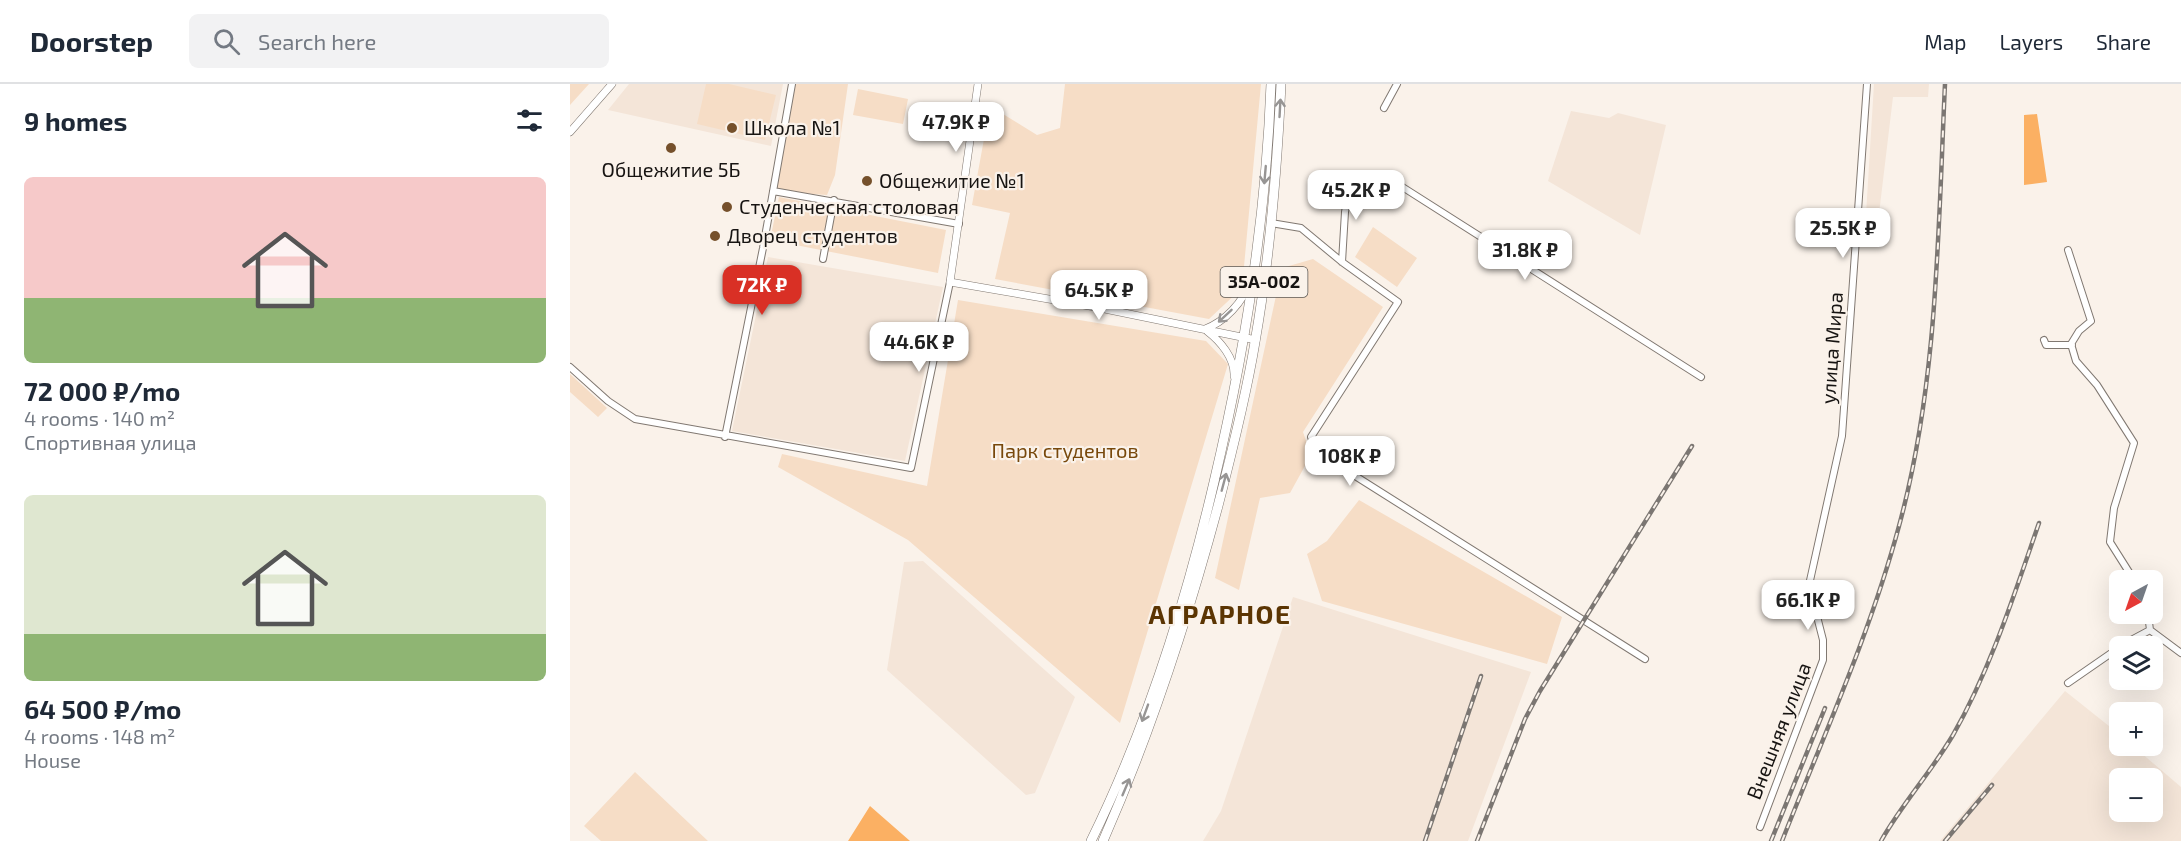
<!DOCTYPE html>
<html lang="en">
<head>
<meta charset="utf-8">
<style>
  body { margin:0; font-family:"Exo 2",sans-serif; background:#f2f2f3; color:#1f2937; height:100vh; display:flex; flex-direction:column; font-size:22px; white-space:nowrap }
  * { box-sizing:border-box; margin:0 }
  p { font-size:20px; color:#747a83 }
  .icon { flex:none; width:33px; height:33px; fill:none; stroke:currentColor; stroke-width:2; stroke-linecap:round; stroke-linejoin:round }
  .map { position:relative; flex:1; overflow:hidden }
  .sheet { display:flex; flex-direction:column; background:#fff; width:570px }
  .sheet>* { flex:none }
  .needle { width:39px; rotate:220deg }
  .fabs { position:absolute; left:1539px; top:486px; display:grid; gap:12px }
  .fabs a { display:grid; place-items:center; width:54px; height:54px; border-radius:9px; background:#fff; box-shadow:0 6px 24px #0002; font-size:30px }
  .price { position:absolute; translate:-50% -51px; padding:0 14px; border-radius:12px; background:#fff; color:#222; font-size:20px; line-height:39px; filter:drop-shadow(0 2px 3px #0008) }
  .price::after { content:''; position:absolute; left:50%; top:36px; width:18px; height:14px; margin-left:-9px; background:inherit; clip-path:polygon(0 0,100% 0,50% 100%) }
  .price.active { background:#d93025; color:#fff }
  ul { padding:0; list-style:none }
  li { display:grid; align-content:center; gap:12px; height:318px; padding:0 24px }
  li span { display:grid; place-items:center; height:186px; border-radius:9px; color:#555 }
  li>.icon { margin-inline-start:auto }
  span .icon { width:108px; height:108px; fill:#fffc; stroke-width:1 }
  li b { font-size:26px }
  h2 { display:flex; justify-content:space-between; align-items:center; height:72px; padding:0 24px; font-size:26px }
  header { display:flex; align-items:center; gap:36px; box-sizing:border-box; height:84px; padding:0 30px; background:#fff; border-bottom:2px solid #e0e1e3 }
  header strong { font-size:28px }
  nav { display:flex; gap:33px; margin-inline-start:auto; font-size:21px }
  .search { width:420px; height:54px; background:#f2f2f3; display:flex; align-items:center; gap:15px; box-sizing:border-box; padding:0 21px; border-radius:9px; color:#747a83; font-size:22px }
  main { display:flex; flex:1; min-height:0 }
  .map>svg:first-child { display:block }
</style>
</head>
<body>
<header>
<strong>Doorstep</strong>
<div class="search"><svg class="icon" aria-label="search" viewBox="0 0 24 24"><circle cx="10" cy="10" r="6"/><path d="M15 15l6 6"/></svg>Search here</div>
<nav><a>Map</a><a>Layers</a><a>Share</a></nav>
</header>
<main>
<section class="sheet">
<h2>9 homes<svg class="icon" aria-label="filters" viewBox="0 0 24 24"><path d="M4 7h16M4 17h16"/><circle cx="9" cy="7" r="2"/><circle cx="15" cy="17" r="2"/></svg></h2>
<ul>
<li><span style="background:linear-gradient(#f6c9c9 65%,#8fb573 0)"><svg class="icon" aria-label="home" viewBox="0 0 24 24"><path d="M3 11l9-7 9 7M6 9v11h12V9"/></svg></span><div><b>72 000 ₽/mo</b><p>4 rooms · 140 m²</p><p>Спортивная улица</p></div></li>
<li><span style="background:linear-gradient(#dfe7d0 75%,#8fb573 0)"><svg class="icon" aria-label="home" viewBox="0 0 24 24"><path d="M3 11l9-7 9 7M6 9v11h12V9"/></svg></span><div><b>64 500 ₽/mo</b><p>4 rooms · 148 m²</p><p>House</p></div></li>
</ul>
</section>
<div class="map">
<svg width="1611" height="757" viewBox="0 0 1611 757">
  <rect width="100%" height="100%" fill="#faf2ea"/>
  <path fill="#f4e5d8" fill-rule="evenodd" d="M59,0h154l-12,62 -163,-36z
    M1304,0h55l-1,13h-35l-18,150h-11z
    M1001,27l38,7 9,-5 48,12 -26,110 -92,-54z
    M198,173l175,30 -38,174 -173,-30z
    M353,477l152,136 -40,96 -9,2 -139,-125 17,-108z
    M723,513l238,75 -63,169h-265l18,-30z
    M1495,607l54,43 1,12h13l48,41v54h-241zM1582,694v34h-32v-34z"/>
  <path fill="#f6ddc6" d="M0,0h19l-19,21z
    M136,0h23l47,11 -11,45 -68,-16z
    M225,0h53l-13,91 -8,20 -54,-4z
    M495,0h196l-19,204 -33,31 -214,-40 15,-66 -38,-8 18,-99 47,29 23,-7z
    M288,5l50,10 -5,25 -50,-9z
    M209,113l167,33 -8,43 -168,-33z
    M803,143l44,31 -20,29 -42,-30z
    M743,175l70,48 -80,125 8,23 -21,38 -30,5 -21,92 -24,-12 67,-310z
    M388,216l248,41 22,23 -108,359 -212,-183 -130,-73 4,-13 145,32z
    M0,290l37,34 -9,9 -28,-25z
    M789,416l203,117 -15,47 -225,-63 -15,-47 20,-13z
    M65,688l73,69h-107l-17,-15z"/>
  <path fill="#fbb063" d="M1467,30l10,68 -23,3v-70z
    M300,722l40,35h-62z"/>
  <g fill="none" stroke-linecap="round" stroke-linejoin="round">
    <g stroke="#807871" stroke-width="8">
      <path id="minor" d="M814,24l13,-24
        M203,107l186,33
        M701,139l30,5 41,34 56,40 -87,135 4,10 26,20 304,192
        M1498,166l23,71 -12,10 -8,13 5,17 21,24 37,58 -20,65 -4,34 24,38
        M253,175l11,-59
        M772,178l3,-50 6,-34 42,3 308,196
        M1474,256l2,5h26
        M0,283l38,34 27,18 276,49 39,-186
        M155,353l38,-189 29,-164
        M1578,530l2,16
        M1550,562l30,-16 31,23
        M1498,599l52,-36
        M1190,743l63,-167v-20l-14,-55 33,-149 25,-352"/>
    </g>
    <g stroke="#807871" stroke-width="8">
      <path id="tertiary" d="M408,0l-28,198 145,25 161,33
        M0,48l42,-48
        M635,245c19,-7 39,-27 44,-47
        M637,247c13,10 28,27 27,45"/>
    </g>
    <g stroke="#807871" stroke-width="10">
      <path id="primary" d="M521,757c56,-114 94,-235 123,-359 31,-131 52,-263 57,-398
        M533,757c48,-109 84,-220 115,-335 14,-54 28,-109 37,-164 15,-85 22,-172 26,-258"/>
    </g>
    <use href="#minor" stroke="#fff" stroke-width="6"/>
    <use href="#tertiary" stroke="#fff" stroke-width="7"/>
    <use href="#primary" stroke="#fff" stroke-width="9"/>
    <g stroke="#7b7672" stroke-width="4.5">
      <path id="rail" d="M855,757l56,-165
        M907,757l48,-122 15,-28 152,-245
        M1201,757l54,-133
        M1212,757c41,-104 88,-207 117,-315 39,-143 39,-295 46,-442
        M1311,757c21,-37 50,-69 72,-106 38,-67 61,-140 86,-212
        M1375,757l47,-56"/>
    </g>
    <use href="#rail" stroke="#faf2ea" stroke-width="2" stroke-dasharray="7" stroke-linecap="butt"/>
  </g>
  <defs><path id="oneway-shaft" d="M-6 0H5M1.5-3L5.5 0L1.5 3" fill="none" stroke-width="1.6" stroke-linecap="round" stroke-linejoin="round" transform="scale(1.5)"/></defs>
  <g stroke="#979594">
    <use href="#oneway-shaft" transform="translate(710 24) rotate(-87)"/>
    <use href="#oneway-shaft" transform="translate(695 91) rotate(95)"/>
    <use href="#oneway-shaft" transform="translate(655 232) rotate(137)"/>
    <use href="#oneway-shaft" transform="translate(654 398) rotate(-75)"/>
    <use href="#oneway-shaft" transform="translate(575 629) rotate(110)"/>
    <use href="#oneway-shaft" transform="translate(556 703) rotate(-67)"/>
  </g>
  <g fill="#75502b" stroke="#faf2ea" stroke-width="2">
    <circle cx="162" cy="44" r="6"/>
    <circle cx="101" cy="64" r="6"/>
    <circle cx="297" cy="97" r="6"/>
    <circle cx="157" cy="123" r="6"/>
    <circle cx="145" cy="152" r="6"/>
  </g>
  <g text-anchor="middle" stroke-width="4.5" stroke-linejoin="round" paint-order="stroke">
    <rect fill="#faf2ea" stroke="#5b5753" stroke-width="1.5" x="650.5" y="183" width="87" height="30" rx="4.5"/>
    <g font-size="18" font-weight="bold" fill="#171412">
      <text x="694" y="204">35А-002</text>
    </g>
    <g font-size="20" fill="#171412" stroke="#faf2ea" text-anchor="start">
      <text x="174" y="51">Школа №1</text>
      <text x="101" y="93" text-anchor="middle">Общежитие 5Б</text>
      <text x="309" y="104">Общежитие №1</text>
      <text x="169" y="130">Студенческая столовая</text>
      <text x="157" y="159">Дворец студентов</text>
    </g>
    <g font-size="20" fill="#171412" stroke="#faf2ea">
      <text transform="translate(1262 264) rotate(-86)" y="7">улица Мира</text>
      <text transform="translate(1209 647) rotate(-69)" y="7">Внешняя улица</text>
    </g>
    <g font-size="20" fill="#78480b" stroke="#faf2ea">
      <text x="495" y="374">Парк студентов</text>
    </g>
    <g font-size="26" font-weight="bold" letter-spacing="1.5" fill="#5b3503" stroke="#faf2ea">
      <text x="650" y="540">АГРАРНОЕ</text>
    </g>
  </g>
</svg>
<div class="fabs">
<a><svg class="needle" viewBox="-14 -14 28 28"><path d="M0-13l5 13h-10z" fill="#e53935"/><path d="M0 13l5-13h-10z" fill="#747a83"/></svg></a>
<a><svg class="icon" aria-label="layers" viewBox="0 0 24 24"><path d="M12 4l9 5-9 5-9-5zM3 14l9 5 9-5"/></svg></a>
<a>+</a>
<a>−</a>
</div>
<b class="price" style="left:386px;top:69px">47.9K ₽</b>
<b class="price" style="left:786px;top:137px">45.2K ₽</b>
<b class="price" style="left:1273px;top:175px">25.5K ₽</b>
<b class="price" style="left:955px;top:197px">31.8K ₽</b>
<b class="price active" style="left:192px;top:232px">72K ₽</b>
<b class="price" style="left:529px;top:237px">64.5K ₽</b>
<b class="price" style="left:349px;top:289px">44.6K ₽</b>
<b class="price" style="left:780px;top:403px">108K ₽</b>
<b class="price" style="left:1238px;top:547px">66.1K ₽</b>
</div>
</main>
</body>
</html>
